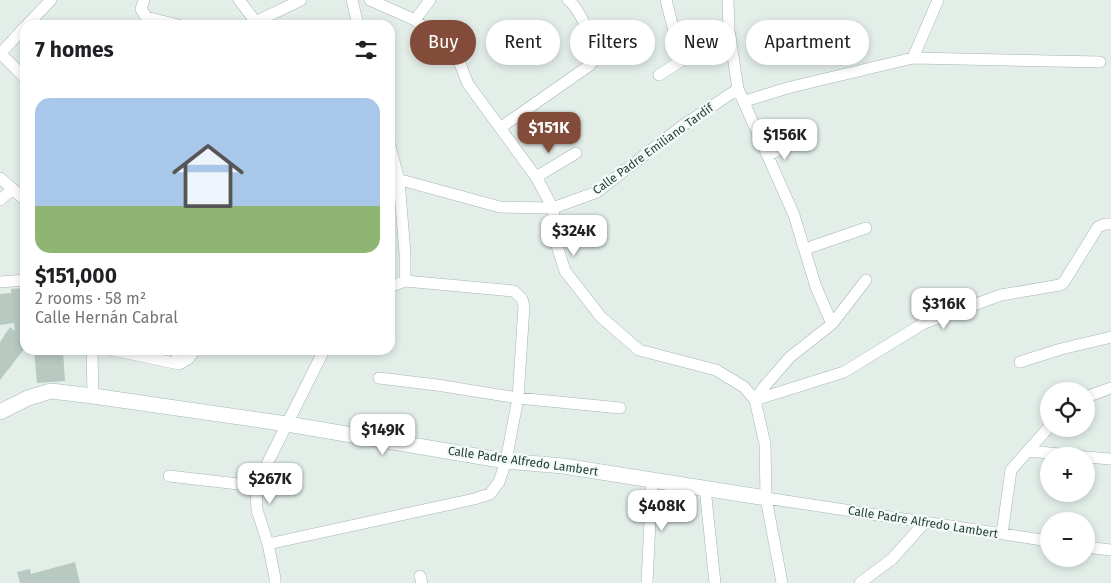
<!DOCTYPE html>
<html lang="en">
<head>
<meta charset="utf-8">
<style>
  body { margin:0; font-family:"Fira Sans",sans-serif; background:#f6f6f6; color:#202124; height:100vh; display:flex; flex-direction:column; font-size:19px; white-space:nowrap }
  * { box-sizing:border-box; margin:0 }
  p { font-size:16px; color:#757577 }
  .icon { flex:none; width:28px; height:28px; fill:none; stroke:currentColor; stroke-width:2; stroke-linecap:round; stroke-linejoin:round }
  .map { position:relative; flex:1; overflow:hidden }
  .side { position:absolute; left:20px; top:20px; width:375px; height:335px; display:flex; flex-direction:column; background:#fff; border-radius:15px; box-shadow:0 2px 8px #0003 }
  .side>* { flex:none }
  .top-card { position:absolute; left:410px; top:20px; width:475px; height:45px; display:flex; gap:10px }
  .tools { position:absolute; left:1040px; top:382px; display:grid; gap:10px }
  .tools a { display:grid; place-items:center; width:55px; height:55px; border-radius:50%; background:#fff; box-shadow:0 2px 8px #0003; font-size:25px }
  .price { position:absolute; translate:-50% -42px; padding:0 11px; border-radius:10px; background:#fff; color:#222; font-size:16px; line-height:32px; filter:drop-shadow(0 1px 2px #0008) }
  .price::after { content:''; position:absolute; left:50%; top:30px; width:15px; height:11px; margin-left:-8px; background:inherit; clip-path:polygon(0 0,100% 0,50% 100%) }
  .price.selected { background:#824b3a; color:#fff }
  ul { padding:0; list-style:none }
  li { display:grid; align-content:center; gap:10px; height:265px; padding:0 15px }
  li+li { border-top:1px solid #e0e0e0 }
  li span { display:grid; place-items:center; height:155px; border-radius:15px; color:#555 }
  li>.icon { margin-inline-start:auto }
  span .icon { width:90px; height:90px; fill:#fffc; stroke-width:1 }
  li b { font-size:21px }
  h2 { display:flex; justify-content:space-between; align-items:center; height:60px; padding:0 15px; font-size:21px }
  .tag { padding:0 18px; border-radius:22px; background:#fff; box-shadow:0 2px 8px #0003; font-size:18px; line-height:45px }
  .tag.selected { background:#824b3a; color:#fff }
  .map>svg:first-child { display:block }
</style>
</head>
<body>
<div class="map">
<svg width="1111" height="583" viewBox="0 0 1111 583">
  <rect width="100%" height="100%" fill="#e3eee9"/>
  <path fill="#b8c9c2" d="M25,288v60l-25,32v-38l10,-15 5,4 -1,-8 -14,2v-31l11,-1v-4z
    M34,350h29l2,31 -28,2z
    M75,562l5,21h-60l-3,-11 13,-3 1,5z"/>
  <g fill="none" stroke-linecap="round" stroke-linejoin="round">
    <g stroke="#a5b6b0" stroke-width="12">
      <path id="street" d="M144,0l-3,9 5,8 32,8
        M239,0l17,22
        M352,0l6,25
        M370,0l45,20 40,31 13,33 68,93 17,31 4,38 8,25 36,46 38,33 77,20 28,17 11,13 10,44 1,54 16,85
        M666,0l15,59
        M728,0l1,30 9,59 56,126 22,72 16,37
        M415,20l15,-20
        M27,25l24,-25
        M249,25l52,-25
        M0,53l25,25
        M0,54l25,-27
        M913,58l25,-58
        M659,75l70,-45
        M745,101l46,-14 122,-29 187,4
        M500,128l90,-63c3,-4 6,-5 6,-11 0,-10 -19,-49 -28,-54
        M390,146l9,34 6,74v27
        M768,155l32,-14
        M390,177l110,30 53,1 44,-16 85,-66 56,-37
        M536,177l40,-24
        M0,178l25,22
        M0,200l13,-11
        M805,249l61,-21
        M0,282l25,-2
        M92,350l1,46
        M113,350l66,14 9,-5 7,-9
        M176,350l3,14
        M1020,362l41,-13 50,-12
        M379,378l58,7 81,13 102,10
        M1086,397l25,-9
        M755,400l89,-28 80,-49 77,-28 59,-10 4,-3 34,-55 7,-3h6
        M755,400l9,-13 26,-30 42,-33 34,-44
        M1028,451l53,5
        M1086,457l25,2
        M169,476l87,10
        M705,488l10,95
        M766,498l283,43
        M1002,534l9,-64 38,-43
        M268,544l206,-45 16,-5 9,-12 7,-21 12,-63 6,-92 -2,-7 -8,-8 -109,-10 -15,6
        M1086,547l25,3
        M420,576l2,7
        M275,583v-5l-7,-34 -11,-34 -1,-24 68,-136
        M647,583l5,-103
        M860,583l32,-24 33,-37"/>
    </g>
    <g stroke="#a0bab1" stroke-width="16">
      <path id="secondary" d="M0,412l28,-14 23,-7 42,5 194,28 219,37 57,5 203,32"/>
    </g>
    <use href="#street" stroke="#fff" stroke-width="11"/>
    <use href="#secondary" stroke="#fff" stroke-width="15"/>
  </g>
  <g text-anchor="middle" stroke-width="4.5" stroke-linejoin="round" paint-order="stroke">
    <g font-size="12" fill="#214038" stroke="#f4faf7">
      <text transform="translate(653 149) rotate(-36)" y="4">Calle Padre Emiliano Tardif</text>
      <text transform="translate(523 461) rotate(8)" y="4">Calle Padre Alfredo Lambert</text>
      <text transform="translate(923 522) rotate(9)" y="4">Calle Padre Alfredo Lambert</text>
    </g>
  </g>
</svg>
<div class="tools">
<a><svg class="icon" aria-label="locate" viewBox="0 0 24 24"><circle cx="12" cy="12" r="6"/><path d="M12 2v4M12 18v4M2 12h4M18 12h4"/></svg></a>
<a>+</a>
<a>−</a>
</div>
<b class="price selected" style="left:549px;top:154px">$151K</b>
<b class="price" style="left:785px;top:161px">$156K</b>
<b class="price" style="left:574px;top:257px">$324K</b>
<b class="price" style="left:944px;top:330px">$316K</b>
<b class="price" style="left:383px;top:456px">$149K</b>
<b class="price" style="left:270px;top:505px">$267K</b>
<b class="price" style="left:662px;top:532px">$408K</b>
<div class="top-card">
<a class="tag selected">Buy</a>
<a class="tag">Rent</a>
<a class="tag">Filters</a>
<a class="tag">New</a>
<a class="tag">Apartment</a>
</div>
<section class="side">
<h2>7 homes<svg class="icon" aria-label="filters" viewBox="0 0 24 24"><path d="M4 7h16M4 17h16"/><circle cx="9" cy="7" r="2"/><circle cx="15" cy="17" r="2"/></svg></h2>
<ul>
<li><span style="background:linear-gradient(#a9c7e8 70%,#8fb573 0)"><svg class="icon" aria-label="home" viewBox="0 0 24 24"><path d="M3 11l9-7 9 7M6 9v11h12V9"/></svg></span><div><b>$151,000</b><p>2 rooms · 58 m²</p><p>Calle Hernán Cabral</p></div></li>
</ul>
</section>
</div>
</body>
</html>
